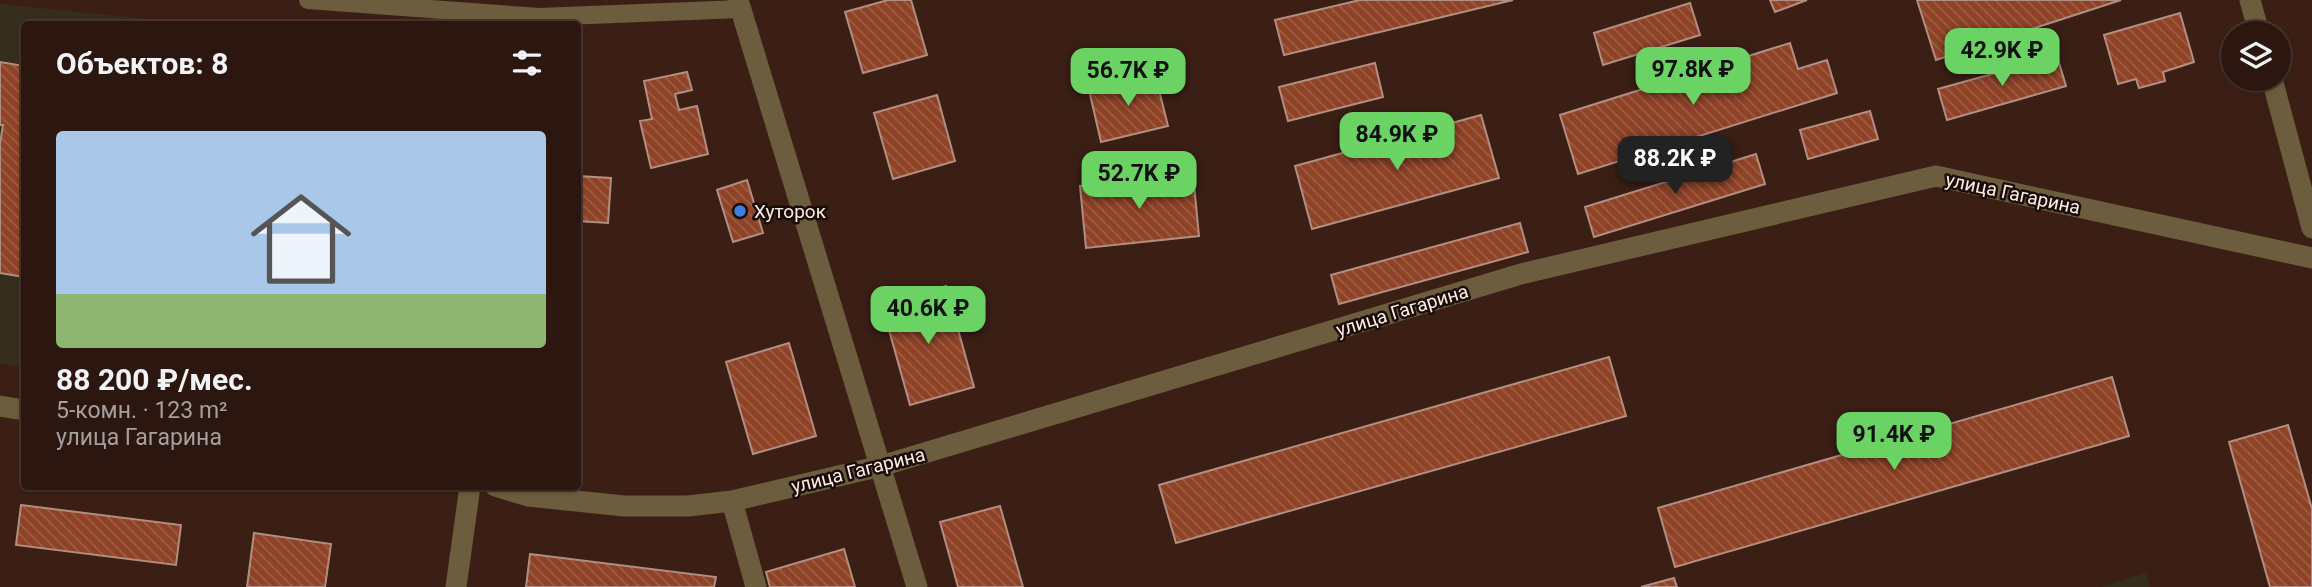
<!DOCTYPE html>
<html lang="ru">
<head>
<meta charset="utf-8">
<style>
  body { margin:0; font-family:Roboto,sans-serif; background:#342019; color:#f1f3f6; height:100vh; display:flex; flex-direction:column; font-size:26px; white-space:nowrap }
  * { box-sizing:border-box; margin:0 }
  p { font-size:23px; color:#a69f9f }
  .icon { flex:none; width:38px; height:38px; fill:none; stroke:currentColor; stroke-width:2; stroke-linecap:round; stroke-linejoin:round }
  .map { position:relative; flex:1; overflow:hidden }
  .sheet { position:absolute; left:21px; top:21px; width:560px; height:469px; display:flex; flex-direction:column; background:#2c1710; border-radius:7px; box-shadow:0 2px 5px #0004,0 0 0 2px #483630 }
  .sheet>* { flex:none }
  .fabs { position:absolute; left:2221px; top:21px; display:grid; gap:14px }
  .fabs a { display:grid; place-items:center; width:70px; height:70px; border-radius:50%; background:#2c1710; box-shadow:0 2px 5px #0004,0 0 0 2px #483630; font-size:35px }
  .price { position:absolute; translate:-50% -60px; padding:0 16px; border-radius:14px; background:#6bd363; color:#111; font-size:23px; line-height:46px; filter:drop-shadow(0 2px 4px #0008) }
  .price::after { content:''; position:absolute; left:50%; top:42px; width:21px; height:16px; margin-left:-10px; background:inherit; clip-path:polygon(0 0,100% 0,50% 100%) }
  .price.on { background:#222; color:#fff }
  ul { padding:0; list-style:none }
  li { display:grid; align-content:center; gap:14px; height:371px; padding:0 35px }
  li+li { border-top:2px solid #483630 }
  li span { display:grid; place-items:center; height:217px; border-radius:7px; color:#555 }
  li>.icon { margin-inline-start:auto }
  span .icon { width:126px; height:126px; fill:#fffc; stroke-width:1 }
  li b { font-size:30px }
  h2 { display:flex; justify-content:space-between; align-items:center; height:84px; padding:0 35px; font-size:30px }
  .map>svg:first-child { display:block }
</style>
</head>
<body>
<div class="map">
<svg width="2312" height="587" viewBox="0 0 2312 587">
  <defs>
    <pattern id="building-back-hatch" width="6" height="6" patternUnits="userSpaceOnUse" patternTransform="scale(1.75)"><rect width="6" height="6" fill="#8e4226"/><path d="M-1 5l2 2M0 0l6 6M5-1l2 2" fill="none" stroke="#9f5d45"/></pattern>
  </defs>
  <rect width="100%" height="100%" fill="#3b1f15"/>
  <path fill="#362e1d" d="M0,4l184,19 51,1h-211v343l-24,-4z
    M2146,573l4,14h-50z"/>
  <path fill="url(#building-back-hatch)" stroke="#b28e82" stroke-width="2" d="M888,0h23l16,55 -64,18 -18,-61z
    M1360,0h153l-229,55 -9,-35z
    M1770,0h37l-32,12z
    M1917,0h204l-185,60z
    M1690,3l10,32 -97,30 -9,-32z
    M2180,13l14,49 -31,10 2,9 -26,7 -3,-9 -18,5 -14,-49z
    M1790,43l8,26 29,-9 10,33 -259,81 -18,-59z
    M2057,56l9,30 -119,34 -9,-31z
    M0,62l24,4v138l-1,11 1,1v61l-24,-4v-129l3,-19h-3z
    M1375,63l8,34 -95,24 -9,-34z
    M687,72l5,18 -17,4 4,16 18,-4 11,48 -57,14 -11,-47 12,-2 -8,-38z
    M1155,74l13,52 -67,16 -12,-52z
    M937,95l18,66 -62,18 -19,-66z
    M1870,111l8,28 -70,20 -8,-29z
    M1481,115l18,63 -187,51 -17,-63z
    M1756,154l9,30 -171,53 -9,-30z
    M578,163v13l33,2 -3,45 -30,-2z
    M1193,174l6,62 -113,12 -6,-62z
    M747,180l16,53 -30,9 -16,-52z
    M1520,223l8,29 -189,52 -8,-29z
    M946,286l28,101 -64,18 -28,-100z
    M789,343l27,93 -63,18 -27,-92z
    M1609,357l17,59 -450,127 -17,-58z
    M2112,377l17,59 -454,131 -17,-59z
    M2288,425l24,84v78h-42l-41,-145z
    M21,505l160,20 -5,40 -160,-20z
    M1000,506l23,81h-65l-18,-65z
    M254,533l77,11 -6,43h-78z
    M844,549l11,38h-85l-4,-15z
    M530,554l186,23 -2,10h-188z
    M1674,578l3,9h-36z"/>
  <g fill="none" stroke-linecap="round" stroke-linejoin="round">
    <path stroke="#6b5d3e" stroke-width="18" d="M308,0l231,17 202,-8"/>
    <path stroke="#6b5d3e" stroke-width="21" d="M738,0l179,587
      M2250,0l9,33
      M2272,79l40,149
      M0,406l24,4
      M495,486l33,10 96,10h64l44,-5 149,-35 640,-192 415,-98 376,82
      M732,501l24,86
      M456,587l14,-101"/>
  </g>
  <circle fill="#3f7fe0" stroke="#190d08" stroke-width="2.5" cx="740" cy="211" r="7"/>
  <g text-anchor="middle" stroke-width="5" stroke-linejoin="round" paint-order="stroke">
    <g font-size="19" fill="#feebe4" stroke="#190d08">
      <text transform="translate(2013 193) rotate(12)" y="7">улица Гагарина</text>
      <text transform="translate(1402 310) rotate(-17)" y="7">улица Гагарина</text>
      <text transform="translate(858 470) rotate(-14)" y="7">улица Гагарина</text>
    </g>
    <g font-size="19" fill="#feebe4" stroke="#190d08" text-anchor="start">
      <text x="754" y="218">Хуторок</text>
    </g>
  </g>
</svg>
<div class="fabs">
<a><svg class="icon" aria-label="layers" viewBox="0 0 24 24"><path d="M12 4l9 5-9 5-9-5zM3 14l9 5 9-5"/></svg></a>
</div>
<b class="price" style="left:2002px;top:88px">42.9K ₽</b>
<b class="price" style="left:1693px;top:107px">97.8K ₽</b>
<b class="price" style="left:1128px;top:108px">56.7K ₽</b>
<b class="price" style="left:1397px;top:172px">84.9K ₽</b>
<b class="price on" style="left:1675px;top:196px">88.2K ₽</b>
<b class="price" style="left:1139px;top:211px">52.7K ₽</b>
<b class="price" style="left:928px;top:346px">40.6K ₽</b>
<b class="price" style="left:1894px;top:472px">91.4K ₽</b>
<section class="sheet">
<h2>Объектов: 8<svg class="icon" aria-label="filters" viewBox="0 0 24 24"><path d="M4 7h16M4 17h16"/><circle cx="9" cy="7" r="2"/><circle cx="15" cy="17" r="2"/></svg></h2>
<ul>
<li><span style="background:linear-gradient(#a9c7e8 75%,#8fb573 0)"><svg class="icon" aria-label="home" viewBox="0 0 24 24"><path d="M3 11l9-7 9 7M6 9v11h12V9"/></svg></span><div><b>88 200 ₽/мес.</b><p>5-комн. · 123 m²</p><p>улица Гагарина</p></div></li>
</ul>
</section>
</div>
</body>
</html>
